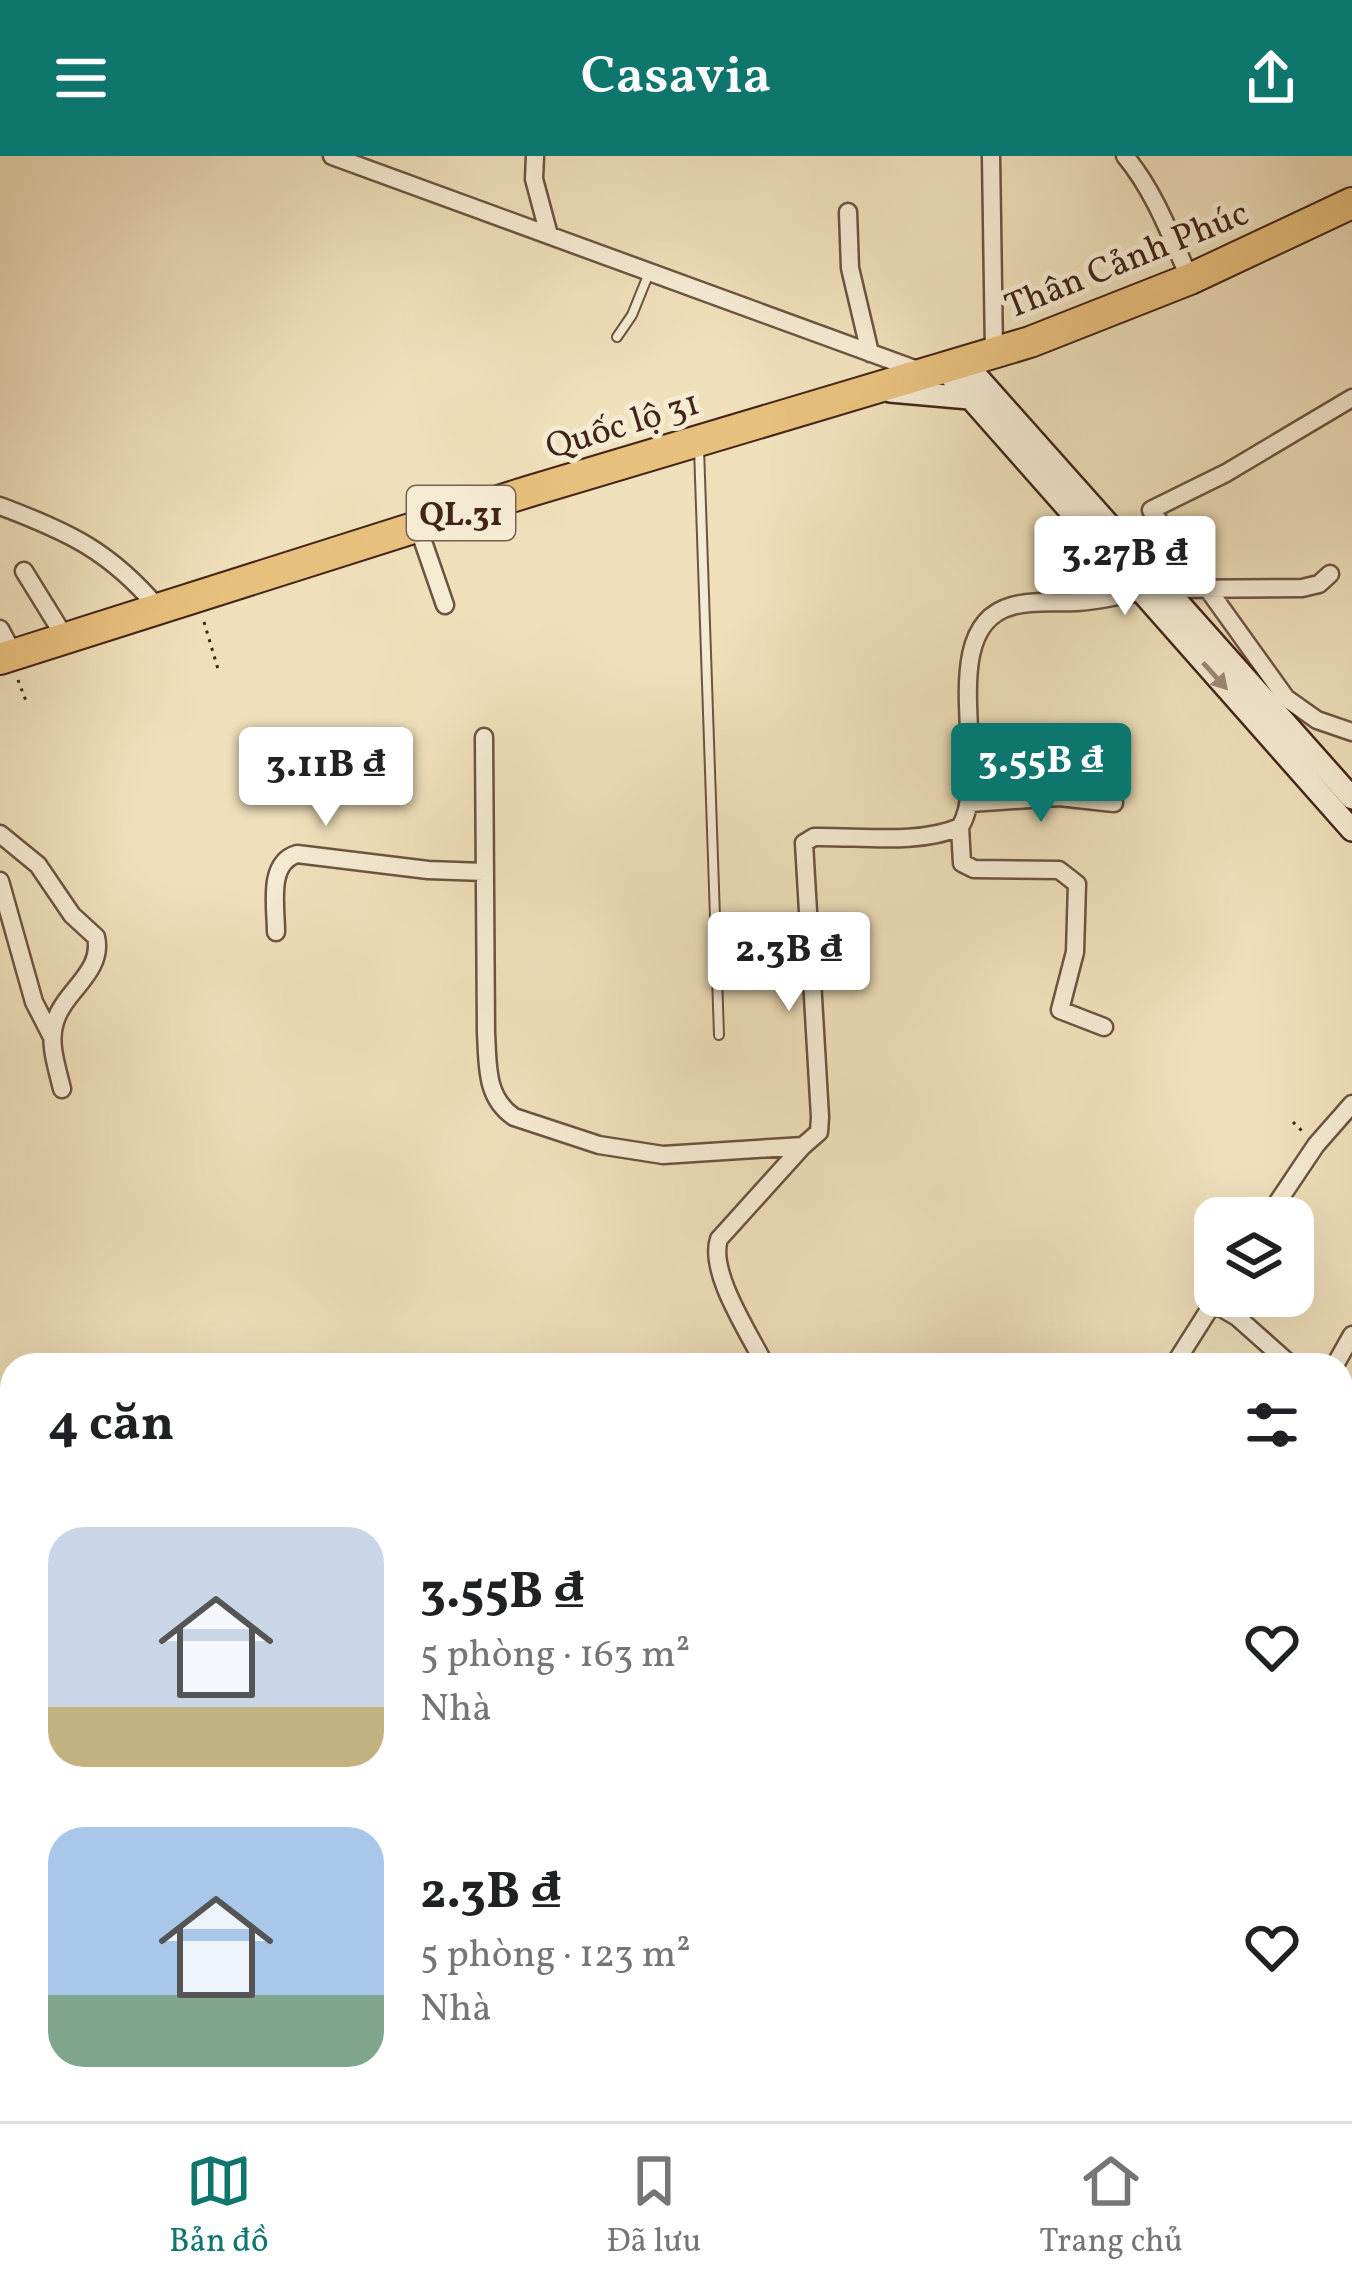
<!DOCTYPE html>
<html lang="vi">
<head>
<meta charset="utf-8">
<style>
  body { margin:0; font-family:Vollkorn,serif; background:#f2f2f2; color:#202124; height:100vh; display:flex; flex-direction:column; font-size:45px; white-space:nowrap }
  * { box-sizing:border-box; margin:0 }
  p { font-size:39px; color:#757577 }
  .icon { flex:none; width:66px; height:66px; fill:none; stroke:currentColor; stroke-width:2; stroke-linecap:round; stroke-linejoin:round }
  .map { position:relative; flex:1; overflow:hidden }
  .drawer { position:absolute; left:0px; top:1197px; width:1353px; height:768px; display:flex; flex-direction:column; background:#fff; border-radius:36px 36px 0 0; box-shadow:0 12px 48px #0002 }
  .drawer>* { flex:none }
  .controls { position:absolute; left:1194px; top:1041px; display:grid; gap:24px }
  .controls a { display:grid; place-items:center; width:120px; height:120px; border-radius:24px; background:#fff; box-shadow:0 12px 48px #0002; font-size:60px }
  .price { position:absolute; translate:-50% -102px; padding:0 27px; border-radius:12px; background:#fff; color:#222; font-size:39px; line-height:78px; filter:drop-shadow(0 3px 6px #0008) }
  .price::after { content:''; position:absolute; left:50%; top:72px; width:36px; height:27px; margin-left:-18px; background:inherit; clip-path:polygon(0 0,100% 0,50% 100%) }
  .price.active { background:#0f766e; color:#fff }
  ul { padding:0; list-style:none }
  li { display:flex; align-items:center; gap:36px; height:300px; padding:0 48px }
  li span { display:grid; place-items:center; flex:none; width:336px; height:240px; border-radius:36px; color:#555 }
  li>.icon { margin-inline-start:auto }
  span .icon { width:144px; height:144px; fill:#fffc; stroke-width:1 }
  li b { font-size:51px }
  h2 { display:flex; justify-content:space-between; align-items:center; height:144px; padding:0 48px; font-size:51px }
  header { display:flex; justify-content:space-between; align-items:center; height:156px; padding:0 48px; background:#0f766e; color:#fff; font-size:54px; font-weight:600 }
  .menu { display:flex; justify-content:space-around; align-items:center; height:168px; border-top:3px solid #e0e0e0; background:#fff; font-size:33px; color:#757577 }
  .menu a { display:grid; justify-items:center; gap:6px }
  .menu .active { color:#0f766e }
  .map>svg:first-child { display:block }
</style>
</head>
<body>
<header><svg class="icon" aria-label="menu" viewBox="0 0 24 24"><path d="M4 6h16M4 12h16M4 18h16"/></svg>Casavia<svg class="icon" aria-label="share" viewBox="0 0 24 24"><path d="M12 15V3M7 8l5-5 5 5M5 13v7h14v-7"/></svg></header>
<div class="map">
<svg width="1352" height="1965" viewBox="0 0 1352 1965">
  <rect width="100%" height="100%" fill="#efdfba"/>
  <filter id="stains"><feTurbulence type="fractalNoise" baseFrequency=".00167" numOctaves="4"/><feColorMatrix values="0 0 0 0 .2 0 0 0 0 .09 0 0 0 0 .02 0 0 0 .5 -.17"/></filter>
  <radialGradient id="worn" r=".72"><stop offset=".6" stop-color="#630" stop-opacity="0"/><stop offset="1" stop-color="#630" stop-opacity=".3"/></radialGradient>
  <path fill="#9abdad" stroke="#778071" stroke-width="3" d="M1352,1765v200h-217l11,-12h195v-174z"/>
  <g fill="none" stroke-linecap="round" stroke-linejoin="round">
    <g stroke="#6d5440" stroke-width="12">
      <path id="lane" d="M617,181l15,-22 17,-42
        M699,292l20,587
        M248,1953l5,12
        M775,1953l4,12
        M382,1965l2,-2"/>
    </g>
    <g stroke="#6d5440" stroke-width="21">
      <path id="street" d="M332,0l591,216
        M535,0l-1,23 15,56
        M991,0l3,196
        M1125,0c30,36 46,81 65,123
        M848,56l2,56 20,85
        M1352,242l-126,75 -75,37 135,188 31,22 35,12
        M0,350c69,26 110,45 159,103
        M418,371l27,78
        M24,415l42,68
        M1165,433l137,-1 17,-4 11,-10
        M0,473l14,26
        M484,581l2,296c2,32 -1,64 28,84l85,28 64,10 140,-9 16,-14 1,-15 -16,-274 10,-6c46,-1 104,8 146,-10 33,-52 -29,-199 52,-221 21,-6 43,-3 64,-4 22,-1 44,-7 65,-10
        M970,647l89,-6 55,6
        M960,671l2,36 12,6 85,1 18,14 -2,68 -15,58 44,17
        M0,678l38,31 34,50 24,22c8,35 -32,54 -41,85 -7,21 2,45 7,67
        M0,725l34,121 18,35
        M276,776c0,-26 -9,-69 21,-78l131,16 56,2
        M1267,1062l49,-73 36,-41
        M1213,1147l24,14 54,48
        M765,1209c-16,-32 -57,-93 -46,-126l84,-93
        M1174,1209l43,-68
        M1335,1209l17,-30
        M1341,1247l11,7
        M0,1400l12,4
        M1341,1420l11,-12
        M0,1506l12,-8
        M0,1740l12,15
        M94,1953l5,12
        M323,1953l12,12
        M889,1953l12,12
        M520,1956l52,9
        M210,1965l11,-12"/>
    </g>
    <g stroke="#422518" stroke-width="26">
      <path id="secondary" d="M963,205l389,437
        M943,211l409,463
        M890,235l79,7"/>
    </g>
    <g stroke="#422518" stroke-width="34">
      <path id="highway" d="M0,503l527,-167 503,-150 160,-63 162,-76"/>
    </g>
    <path stroke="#422518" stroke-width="3" stroke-dasharray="3 6" stroke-linecap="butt" d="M204,466l14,47
      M18,524l8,21
      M1293,966l9,9
      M0,1337l12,32"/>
    <use href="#lane" stroke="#f5ead2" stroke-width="8"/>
    <use href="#street" stroke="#f5ead2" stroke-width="16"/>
    <use href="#secondary" stroke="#f5ead2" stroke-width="21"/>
    <use href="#highway" stroke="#e8c07d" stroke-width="30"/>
  </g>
  <defs><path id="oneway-solid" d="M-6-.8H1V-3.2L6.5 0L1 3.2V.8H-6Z" transform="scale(3)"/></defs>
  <use fill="#9c8875" href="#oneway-solid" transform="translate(1215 520) rotate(48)"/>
  <g text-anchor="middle" stroke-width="10" stroke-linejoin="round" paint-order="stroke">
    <rect fill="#f5ead2" stroke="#786050" stroke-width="3" x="407" y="330" width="108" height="54" rx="9"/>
    <g font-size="33" font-weight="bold" fill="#422518">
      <text x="461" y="369">QL.31</text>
    </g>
    <g font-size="36" fill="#422518" stroke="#f5ead2">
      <text transform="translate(1126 102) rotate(-22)" y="13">Thân Cảnh Phúc</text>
      <text transform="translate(622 267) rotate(-17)" y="13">Quốc lộ 31</text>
    </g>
  </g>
  <rect width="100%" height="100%" filter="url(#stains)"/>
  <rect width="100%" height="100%" fill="url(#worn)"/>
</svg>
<div class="controls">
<a><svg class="icon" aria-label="layers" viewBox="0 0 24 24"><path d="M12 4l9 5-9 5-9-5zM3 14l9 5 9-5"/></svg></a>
</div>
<b class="price" style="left:1125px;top:462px">3.27B ₫</b>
<b class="price active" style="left:1041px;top:669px">3.55B ₫</b>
<b class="price" style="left:326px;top:673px">3.11B ₫</b>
<b class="price" style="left:789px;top:858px">2.3B ₫</b>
<section class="drawer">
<h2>4 căn<svg class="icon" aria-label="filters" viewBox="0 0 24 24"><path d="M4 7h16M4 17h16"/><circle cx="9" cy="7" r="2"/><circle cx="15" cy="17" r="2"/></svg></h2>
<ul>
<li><span style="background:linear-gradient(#c9d6e8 75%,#c2b280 0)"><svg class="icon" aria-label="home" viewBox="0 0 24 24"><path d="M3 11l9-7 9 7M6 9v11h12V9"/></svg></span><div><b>3.55B ₫</b><p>5 phòng · 163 m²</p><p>Nhà</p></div><svg class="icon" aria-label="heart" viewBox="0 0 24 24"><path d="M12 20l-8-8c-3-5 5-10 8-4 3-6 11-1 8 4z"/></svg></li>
<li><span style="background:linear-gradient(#a9c7e8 70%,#7fa58c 0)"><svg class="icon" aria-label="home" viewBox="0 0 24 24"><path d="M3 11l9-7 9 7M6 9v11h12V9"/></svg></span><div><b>2.3B ₫</b><p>5 phòng · 123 m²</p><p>Nhà</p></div><svg class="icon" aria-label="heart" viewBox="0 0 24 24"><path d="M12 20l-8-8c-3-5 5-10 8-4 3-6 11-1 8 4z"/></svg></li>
</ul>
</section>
</div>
<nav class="menu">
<a class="active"><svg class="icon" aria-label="map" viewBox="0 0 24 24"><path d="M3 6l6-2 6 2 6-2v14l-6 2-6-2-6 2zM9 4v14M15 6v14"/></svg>Bản đồ</a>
<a><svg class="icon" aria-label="saved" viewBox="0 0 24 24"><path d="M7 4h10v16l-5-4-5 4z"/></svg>Đã lưu</a>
<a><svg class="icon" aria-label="home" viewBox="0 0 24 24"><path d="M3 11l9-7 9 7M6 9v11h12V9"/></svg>Trang chủ</a>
</nav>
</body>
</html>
